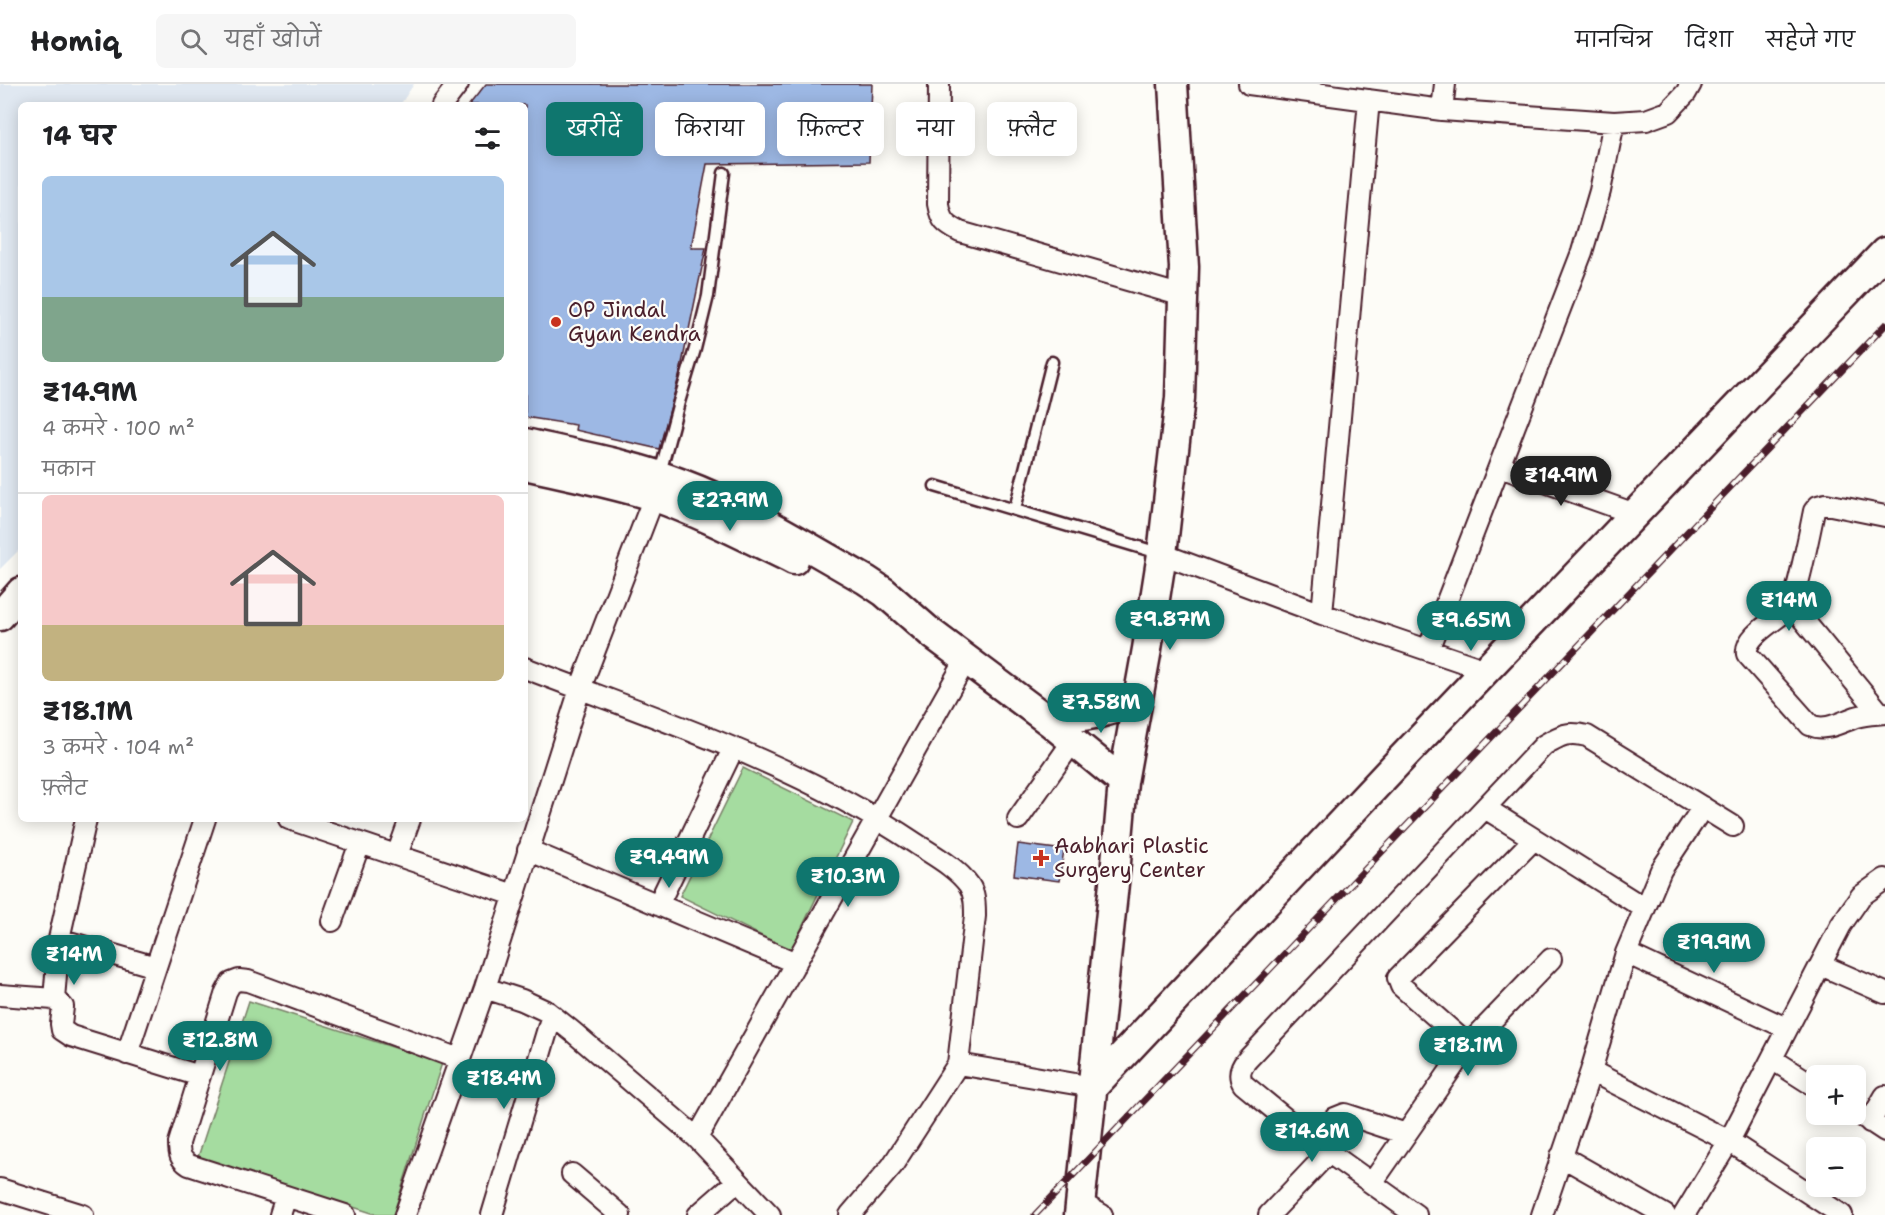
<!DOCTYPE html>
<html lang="hi">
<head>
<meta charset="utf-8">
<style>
  body { margin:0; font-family:"Shantell Sans","Playpen Sans Deva",sans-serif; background:#f6f6f6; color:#202124; height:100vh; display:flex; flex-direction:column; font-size:22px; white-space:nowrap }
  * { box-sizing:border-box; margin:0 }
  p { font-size:20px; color:#757577 }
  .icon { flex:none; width:33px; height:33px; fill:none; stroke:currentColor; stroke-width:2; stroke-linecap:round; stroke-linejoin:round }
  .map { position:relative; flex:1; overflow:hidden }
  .side { position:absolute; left:18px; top:18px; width:510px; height:720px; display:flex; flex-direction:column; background:#fff; border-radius:9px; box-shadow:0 3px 15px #0003 }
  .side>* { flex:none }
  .guide { position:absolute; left:546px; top:18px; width:570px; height:54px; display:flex; gap:12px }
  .controls { position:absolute; left:1806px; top:981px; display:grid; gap:12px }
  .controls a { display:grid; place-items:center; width:60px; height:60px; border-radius:9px; background:#fff; box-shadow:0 3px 15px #0003; font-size:30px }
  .price { position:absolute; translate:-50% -51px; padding:0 14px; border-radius:21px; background:#0f766e; color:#fff; font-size:20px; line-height:39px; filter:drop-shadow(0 2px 3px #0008) }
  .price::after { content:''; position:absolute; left:50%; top:36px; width:18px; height:14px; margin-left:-9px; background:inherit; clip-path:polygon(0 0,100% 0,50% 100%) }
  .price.selected { background:#222; color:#fff }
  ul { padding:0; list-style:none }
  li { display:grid; align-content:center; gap:12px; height:318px; padding:0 24px }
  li+li { border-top:2px solid #e0e0e0 }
  li span { display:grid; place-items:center; height:186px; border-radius:9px; color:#555 }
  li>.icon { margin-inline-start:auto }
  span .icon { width:108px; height:108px; fill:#fffc; stroke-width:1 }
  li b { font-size:26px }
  h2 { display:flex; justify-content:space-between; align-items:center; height:72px; padding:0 24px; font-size:26px }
  .chip { padding:0 21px; border-radius:9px; background:#fff; box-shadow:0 3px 15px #0003; font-size:21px; line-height:54px }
  .chip.selected { background:#0f766e; color:#fff }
  header { display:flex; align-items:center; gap:36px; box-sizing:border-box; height:84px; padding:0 30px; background:#fff; border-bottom:2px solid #e0e0e0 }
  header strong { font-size:28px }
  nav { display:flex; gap:33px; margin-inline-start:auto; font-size:21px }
  .search { width:420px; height:54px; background:#f6f6f6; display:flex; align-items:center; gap:15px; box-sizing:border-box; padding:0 21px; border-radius:9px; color:#757577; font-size:22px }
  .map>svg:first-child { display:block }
</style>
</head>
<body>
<header>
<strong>Homiq</strong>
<div class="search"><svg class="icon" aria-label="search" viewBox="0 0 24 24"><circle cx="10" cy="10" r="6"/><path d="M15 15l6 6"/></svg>यहाँ खोजें</div>
<nav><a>मानचित्र</a><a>दिशा</a><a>सहेजे गए</a></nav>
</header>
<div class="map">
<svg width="1885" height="1131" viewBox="0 0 1885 1131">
  <rect width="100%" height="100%" fill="#fdfcf7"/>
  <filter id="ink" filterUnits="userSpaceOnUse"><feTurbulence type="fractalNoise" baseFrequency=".0167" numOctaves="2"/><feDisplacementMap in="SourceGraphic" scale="12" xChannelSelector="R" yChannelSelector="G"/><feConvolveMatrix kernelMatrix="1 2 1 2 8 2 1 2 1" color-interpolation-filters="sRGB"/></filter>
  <g filter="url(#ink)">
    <path fill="#e0e8f1" d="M0,0h414l-14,21h-379v443l-21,21z"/>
    <path fill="#a5dca0" stroke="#787e66" stroke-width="1.5" d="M743,684l110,54 -62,128 -111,-54z
      M249,917l193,62 -49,152h-15l-180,-58z"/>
    <path fill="#9db8e4" stroke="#4a1f2b" stroke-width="1.5" d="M486,0h386l-3,78 -162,2 -16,84h15l-26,125 -21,76 -84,-19 1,-5 -51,-8v-312h-56z
      M1018,760l46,6 -5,31 -45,-6z"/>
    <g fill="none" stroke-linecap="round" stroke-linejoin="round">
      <g stroke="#4a1f2b" stroke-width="15">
        <path id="lane" d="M660,389l19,-71 16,-53 13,-53 16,-123
          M935,402l227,68
          M1015,425l37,-147"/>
      </g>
      <g stroke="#4a1f2b" stroke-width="24">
        <path id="street" d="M939,0l-1,120c3,17 7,20 22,28l223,64
          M1249,0l193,26 172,12 32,-2 22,-8 18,-19 5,-9
          M442,21l16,-21
          M1442,26l3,-26
          M1500,382l135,48
          M1885,432l-59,-12 -8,2 -4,5c-3,15 -18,90 -24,96 -12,13 -46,28 -43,47l63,71c16,7 31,-3 46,-8 9,-3 20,-3 29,-4
          M1162,470l160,60 164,56
          M1792,522l88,107
          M1322,530l47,-514
          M1428,566l154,-398 18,-61 14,-69
          M525,584c133,51 271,95 390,175 18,12 41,24 54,42 6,9 6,20 6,31l-17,148 -66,102 -42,49
          M1485,724l159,100
          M86,735l-27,120 -5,60 9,8 -2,17 1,6 9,6 129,40
          M289,735l225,76
          M1018,735l55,-78
          M528,766l268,113
          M397,771l13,-36
          M658,821l75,-156
          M332,837l28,-78
          M59,855l97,28
          M1626,869l160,75
          M1821,881l64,28
          M485,904l37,12 26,12 25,20 124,106 73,77
          M0,911l54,4
          M1468,961l-67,-59 -3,-8 136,-139
          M127,970l78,-235
          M1772,975l44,28
          M958,980l135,23
          M1591,987l138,70 113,74
          M1856,1028l29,19
          M1870,1038l15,-26
          M697,1054l269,-478
          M1314,1058l21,-24 10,-4 61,20
          M1561,1072l104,59
          M572,1090l48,41
          M1372,1099l96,-138 83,-86
          M0,1105l83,26
          M1081,1119l21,12
          M280,1131l6,-19
          M345,1131l-156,-50c-9,-6 -10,-11 -10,-22l47,-151 5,-9 8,-3 9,1 211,78
          M405,1131l80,-227 95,-299 74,-192
          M492,1131l60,-200
          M698,1131l39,-34
          M1269,1131l60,-63
          M1416,1131l-102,-73 -71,-58c-5,-9 -3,-16 4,-24l297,-315c17,-10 24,-14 43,-9l146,90
          M1542,1131l49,-144 35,-118 35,-83 42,-63
          M1684,1131l45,-74 112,-216 20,-29 24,-17"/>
      </g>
      <g stroke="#4a1f2b" stroke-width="33">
        <path id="secondary" d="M525,359c52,12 105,21 155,40 65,24 126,63 186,97l18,12 47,41 119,89 73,60
          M525,381c42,10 89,18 130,32 48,17 93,41 139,63
          M0,532l21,-24
          M1050,638l50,-9 37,-11
          M1093,1003l309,-329 483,-506
          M1079,1131l36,-341 8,-92 24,-133 15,-95 18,-156 4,-131 -11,-183"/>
      </g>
      <use href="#lane" stroke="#fdfcf7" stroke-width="10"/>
      <use href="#street" stroke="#fdfcf7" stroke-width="20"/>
      <use href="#secondary" stroke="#fdfcf7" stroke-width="28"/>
      <g stroke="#4a1f2b" stroke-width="7">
        <path id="rail" d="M1035,1131l850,-890"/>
      </g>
      <use href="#rail" stroke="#fdfcf7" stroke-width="4.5" stroke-dasharray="14" stroke-linecap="butt"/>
    </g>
  </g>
  <g fill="#c8321e" stroke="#fdfcf7" stroke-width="2">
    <circle cx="556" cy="238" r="6"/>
    <path d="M1038 765h6v6h6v6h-6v6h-6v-6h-6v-6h6z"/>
  </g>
  <g text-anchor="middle" stroke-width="4.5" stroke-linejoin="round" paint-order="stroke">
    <g font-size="21" fill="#4a1f2b" stroke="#fdfcf7" text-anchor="start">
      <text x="568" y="233">OP Jindal<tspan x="568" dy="24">Gyan Kendra</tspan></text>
      <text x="1054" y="769">Aabhari Plastic<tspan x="1054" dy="24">Surgery Center</tspan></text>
    </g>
  </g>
</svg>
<div class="controls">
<a>+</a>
<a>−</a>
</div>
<b class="price selected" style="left:1561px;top:423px">₹14.9M</b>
<b class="price" style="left:730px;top:448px">₹27.9M</b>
<b class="price" style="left:1789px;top:548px">₹14M</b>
<b class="price" style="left:1170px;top:567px">₹9.87M</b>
<b class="price" style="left:1471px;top:568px">₹9.65M</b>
<b class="price" style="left:1101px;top:650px">₹7.58M</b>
<b class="price" style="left:669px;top:805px">₹9.49M</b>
<b class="price" style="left:848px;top:824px">₹10.3M</b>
<b class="price" style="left:1714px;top:890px">₹19.9M</b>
<b class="price" style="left:74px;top:902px">₹14M</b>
<b class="price" style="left:220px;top:988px">₹12.8M</b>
<b class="price" style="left:1468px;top:993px">₹18.1M</b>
<b class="price" style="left:504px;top:1026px">₹18.4M</b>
<b class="price" style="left:1312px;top:1079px">₹14.6M</b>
<div class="guide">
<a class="chip selected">खरीदें</a>
<a class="chip">किराया</a>
<a class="chip">फ़िल्टर</a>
<a class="chip">नया</a>
<a class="chip">फ़्लैट</a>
</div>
<section class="side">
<h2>14 घर<svg class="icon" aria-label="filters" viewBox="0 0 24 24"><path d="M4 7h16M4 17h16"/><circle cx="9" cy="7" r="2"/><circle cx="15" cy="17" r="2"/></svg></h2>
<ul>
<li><span style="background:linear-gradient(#a9c7e8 65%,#7fa58c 0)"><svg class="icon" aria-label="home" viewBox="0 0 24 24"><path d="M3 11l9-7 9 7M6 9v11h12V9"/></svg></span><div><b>₹14.9M</b><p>4 कमरे · 100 m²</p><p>मकान</p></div></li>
<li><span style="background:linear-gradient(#f6c9c9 70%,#c2b280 0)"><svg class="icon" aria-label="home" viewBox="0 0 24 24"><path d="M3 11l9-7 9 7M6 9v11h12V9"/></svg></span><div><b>₹18.1M</b><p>3 कमरे · 104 m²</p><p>फ़्लैट</p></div></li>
</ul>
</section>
</div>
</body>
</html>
